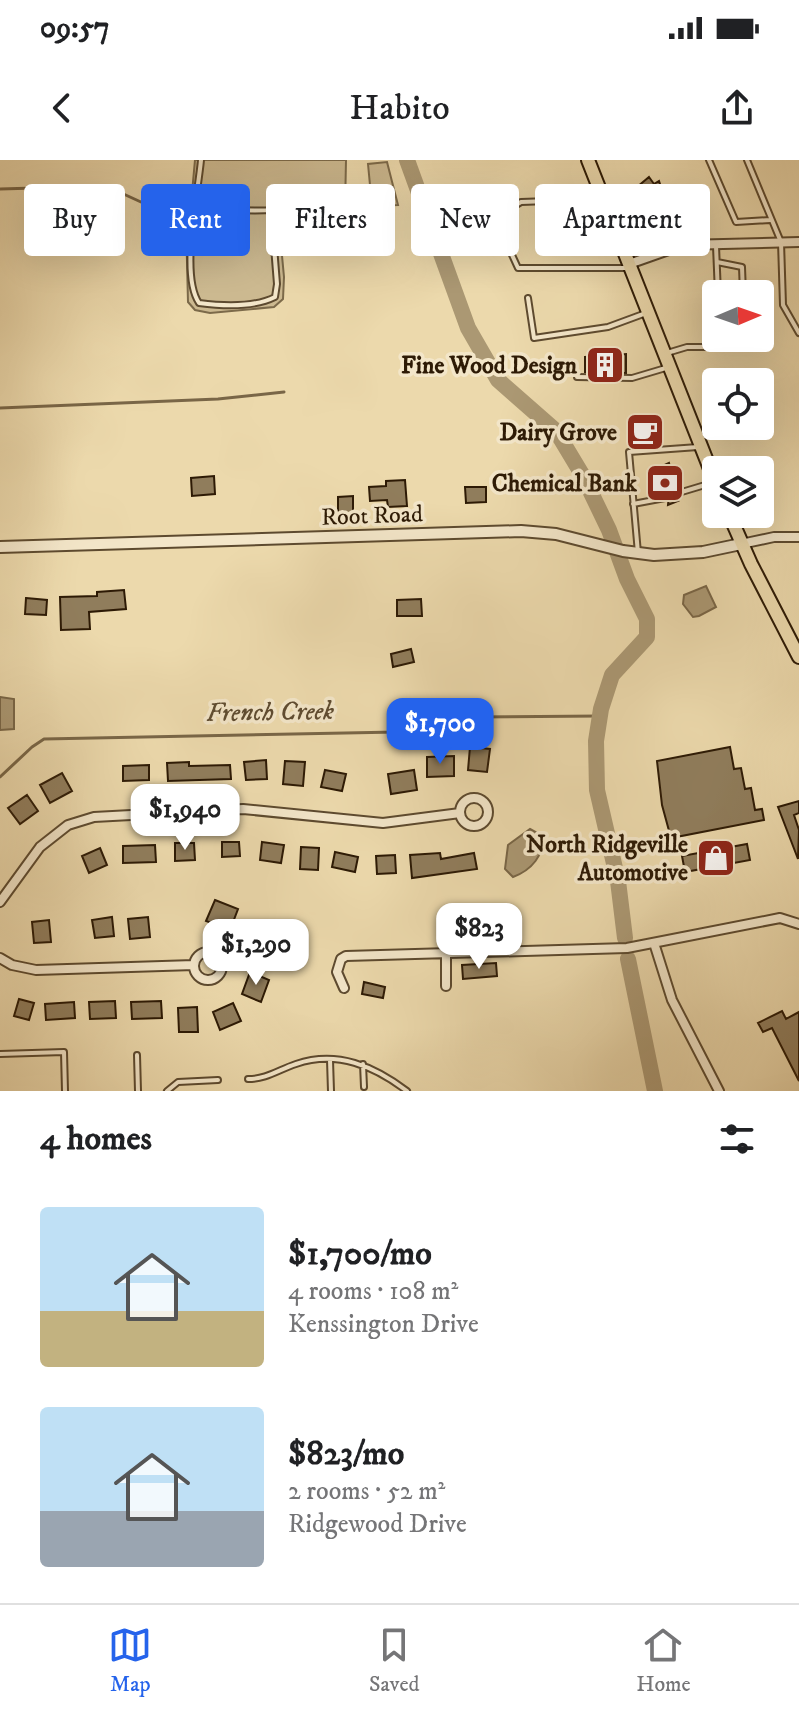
<!DOCTYPE html>
<html lang="en">
<head>
<meta charset="utf-8">
<style>
  body { margin:0; font-family:"IM FELL DW Pica",serif; background:#f2f2f2; color:#202124; height:100vh; display:flex; flex-direction:column; font-size:30px; white-space:nowrap }
  * { box-sizing:border-box; margin:0 }
  p { font-size:26px; color:#757577 }
  .icon { flex:none; width:44px; height:44px; fill:none; stroke:currentColor; stroke-width:2; stroke-linecap:round; stroke-linejoin:round }
  .map { position:relative; height:931px; overflow:hidden }
  .sheet { display:flex; flex-direction:column; background:#fff; flex:1 }
  .sheet>* { flex:none }
  .top-card { position:absolute; left:24px; top:24px; width:752px; height:72px; display:flex; gap:16px }
  .needle { width:52px; rotate:88deg }
  .controls { position:absolute; left:702px; top:120px; display:grid; gap:16px }
  .controls a { display:grid; place-items:center; width:72px; height:72px; border-radius:8px; background:#fff; box-shadow:0 8px 32px #0002; font-size:40px }
  .price { position:absolute; translate:-50% -68px; padding:0 18px; border-radius:16px; background:#fff; color:#222; font-size:26px; line-height:52px; filter:drop-shadow(0 2px 4px #0008) }
  .price::after { content:''; position:absolute; left:50%; top:48px; width:24px; height:18px; margin-left:-12px; background:inherit; clip-path:polygon(0 0,100% 0,50% 100%) }
  .price.on { background:#2563eb; color:#fff }
  ul { padding:0; list-style:none }
  li { display:flex; align-items:center; gap:24px; height:200px; padding:0 40px }
  li span { display:grid; place-items:center; flex:none; width:224px; height:160px; border-radius:8px; color:#555 }
  li>.icon { margin-inline-start:auto }
  span .icon { width:96px; height:96px; fill:#fffc; stroke-width:1 }
  li b { font-size:34px }
  h2 { display:flex; justify-content:space-between; align-items:center; height:96px; padding:0 40px; font-size:34px }
  .tag { padding:0 28px; border-radius:8px; background:#fff; box-shadow:0 8px 32px #0002; font-size:28px; line-height:72px }
  .tag.on { background:#2563eb; color:#fff }
  .status { display:flex; justify-content:space-between; align-items:center; height:56px; padding:0 40px; background:#fff; direction:ltr }
  .status svg { height:22px; fill:currentColor }
  header { display:flex; justify-content:space-between; align-items:center; height:104px; padding:0 40px; background:#fff; font-size:36px; font-weight:600 }
  .tabs { display:flex; justify-content:space-around; align-items:center; height:112px; border-top:2px solid #e0e0e0; background:#fff; font-size:22px; color:#757577 }
  .tabs a { display:grid; justify-items:center; gap:4px }
  .tabs .on { color:#2563eb }
  .map>svg:first-child { display:block }
</style>
</head>
<body>
<div class="status"><b>09:57</b><svg viewBox="0 0 49 12"><path d="M0 12V9h3v3zM5 12V6h3v6zM10 12V3h3v9zM15 12V0h3v12zM26 1h20v11H26zM47 4h2v5h-2z"/></svg></div>
<header><svg class="icon" aria-label="back" viewBox="0 0 24 24"><path d="M15 5l-7 7 7 7"/></svg>Habito<svg class="icon" aria-label="share" viewBox="0 0 24 24"><path d="M12 15V3M7 8l5-5 5 5M5 13v7h14v-7"/></svg></header>
<div class="map">
<svg width="799" height="931" viewBox="0 0 799 931">
  <rect width="100%" height="100%" fill="#ecd9ac"/>
  <filter id="stains"><feTurbulence type="fractalNoise" baseFrequency=".0025" numOctaves="4"/><feColorMatrix values="0 0 0 0 .2 0 0 0 0 .09 0 0 0 0 .02 0 0 0 .5 -.17"/></filter>
  <radialGradient id="worn" r=".72"><stop offset=".6" stop-color="#630" stop-opacity="0"/><stop offset="1" stop-color="#630" stop-opacity=".3"/></radialGradient>
  <path fill="#ccb990" stroke="#7c6a4a" stroke-width="2" d="M195,0h151l-1,50 -67,3 6,64 -1,22 -9,8 -64,6 -15,-3 -7,-8 -2,-80 5,-18z
    M387,2l11,43 -26,1 -4,-42z"/>
  <path fill="#ab9873" stroke="#796647" stroke-width="2" d="M706,426l10,21 -17,9 -6,1 -10,-13 1,-9z
    M0,537l14,2v30l-14,1z
    M530,669l13,7c1,19 -11,34 -30,41l-8,-8 3,-24z"/>
  <g fill="none" stroke-linecap="round" stroke-linejoin="round">
    <path stroke="#796647" stroke-width="3" d="M0,29l106,-3 59,27
      M0,248l218,-9 66,-7
      M0,617l32,-30 12,-8 353,-7 73,-15 130,-1"/>
    <path stroke="#ab9873" stroke-width="16" d="M407,0l61,168 30,52 58,51 27,45 26,54 18,49 20,40v18l-35,38 -11,34 -5,32 1,49 21,91 7,57
      M628,799l27,132"/>
  </g>
  <path fill="#907d5c" stroke="#2d1a05" stroke-width="2" d="M649,17l5,7 5,-3 7,21 -36,12 -8,-22 15,-5z
    M626,194v19l-41,-1v-15z
    M669,303l1,4 3,-1 6,14 -3,1 2,3 -6,3 -2,7 8,7 -10,4 1,-10 -7,-4 -4,2 -9,-21z
    M214,316l1,18 -23,2 -1,-18z
    M405,320l2,26 -19,1 -1,-7 -17,1 -1,-14 17,-1v-5z
    M465,327h21v15l-20,1z
    M353,336v18l-15,1v-18z
    M124,430l2,19 -37,3 1,17 -29,1 -1,-33 37,-1v-4z
    M26,438l21,2 -1,15 -21,-1z
    M421,439l1,17h-25v-16z
    M411,489l3,13 -21,5 -2,-13z
    M470,587l20,2 -3,23 -19,-2z
    M730,587l4,22 7,-1 4,21 6,-1 4,22 7,-1 2,11 -93,18 -9,-33 -5,-44z
    M454,596v20l-27,1v-20z
    M266,600l1,19 -21,1 -2,-18z
    M285,601l20,1 -2,24 -20,-2z
    M189,602v4l41,-1 1,14 -63,2 -1,-18z
    M149,605v15l-26,1v-15z
    M325,610l21,4 -4,17 -21,-4z
    M414,610l3,20 -26,4 -3,-20z
    M62,613l10,18 -22,12 -10,-18z
    M27,635l11,16 -18,13 -12,-16z
    M799,641v12l-5,2 5,15 -1,29 -20,-52z
    M222,682h17l1,14 -18,1z
    M262,682l22,3 -3,18 -21,-3z
    M175,683h19l1,17 -20,1z
    M747,684l3,16 -65,12 -3,-16z
    M155,685l1,17 -33,1v-17z
    M301,687l18,1 -1,22 -18,-1z
    M100,688l7,17 -18,8 -7,-17z
    M335,692l23,5 -3,15 -23,-5z
    M440,693l1,6 33,-6 3,16 -65,9 -2,-23z
    M395,695l1,18 -19,1 -1,-18z
    M215,740l23,9 -8,21 -24,-9z
    M112,757l2,19 -19,2 -3,-18z
    M148,757l2,20 -20,2 -2,-20z
    M49,760l2,22 -17,1 -2,-21z
    M264,767l12,25 -16,8 -13,-24z
    M496,803l1,13 -34,3 -1,-14z
    M250,812l19,8 -8,22 -19,-8z
    M364,822l21,5 -2,11 -21,-4z
    M19,839l15,4 -5,17 -15,-4z
    M115,841l1,17 -26,1 -1,-17z
    M161,841l1,17 -30,1 -1,-17z
    M74,842l1,16 -29,2 -1,-16z
    M233,843l8,18 -21,9 -7,-18z
    M197,847l1,25h-19l-1,-24z
    M782,851l4,8 13,-7v69l-27,-53 -9,4 -5,-9z"/>
  <g fill="none" stroke-linecap="round" stroke-linejoin="round">
    <g stroke="#5d4a2f" stroke-width="8">
      <path id="service" d="M201,0c-3,34 -21,115 -2,143 23,3 54,5 76,-6l2,-13 -6,-75
        M709,0l27,62 34,-2
        M747,0l34,82 2,63 16,28
        M598,32l-21,8 -56,2 -26,16 23,50h111
        M196,47c48,6 109,4 157,-5
        M716,86l2,48
        M717,102l25,5 1,27
        M528,138l6,40 74,-11 38,-14
        M667,193l20,-6h81v-15
        M577,217l55,1 37,-11
        M675,334l40,-12
        M633,344l32,-6
        M638,393l-9,-101 69,-5
        M0,894l64,-2 1,39
        M137,895l1,36
        M330,900l1,31
        M363,904l1,23
        M248,919c19,0 30,-9 48,-15 41,-14 78,2 111,27
        M167,931l11,-9 40,-2"/>
    </g>
    <g stroke="#5d4a2f" stroke-width="12">
      <path id="minor" d="M629,104l54,-19 116,-3
        M741,384l33,-7h25
        M460 652a14 14 0 1 1 28 0a14 14 0 1 1-28 0Z
        M0,742l40,-55 28,-22 26,-8 149,-8 140,14 77,-10
        M654,783l18,57 47,91
        M194 806a14 14 0 1 1 28 0a14 14 0 1 1-28 0Z
        M446,792v34
        M0,798l12,7 24,5 158,-5
        M344,828l-7,-16 4,-13 5,-3 281,-8 153,-30 19,6"/>
    </g>
    <g stroke="#5d4a2f" stroke-width="14">
      <path id="tertiary" d="M0,387l521,-16 35,3 67,17 31,4 49,-3 38,-8"/>
    </g>
    <g stroke="#2d1a05" stroke-width="16">
      <path id="primary" d="M588,0l128,324
        M729,354l22,50 48,93"/>
    </g>
    <use href="#service" stroke="#f3e6c9" stroke-width="4"/>
    <use href="#minor" stroke="#f3e6c9" stroke-width="8"/>
    <use href="#tertiary" stroke="#f3e6c9" stroke-width="10"/>
    <use href="#primary" stroke="#ecd9ac" stroke-width="12"/>
  </g>
  <defs>
    <g id="building-square" transform="scale(2)"><rect x="-9" y="-9" width="18" height="18" rx="4" fill="#8f2418" stroke="#f3e6c9"/><path d="M-4-6H4V6H1V3H-1V6H-4ZM-2.5-4.3h1.7v1.8h-1.7ZM.8-4.3h1.7v1.8H.8ZM-2.5-1h1.7V.8h-1.7ZM.8-1h1.7V.8H.8Z" fill="#fff"/></g>
    <g id="cafe-square" transform="scale(2)"><rect x="-9" y="-9" width="18" height="18" rx="4" fill="#8f2418" stroke="#f3e6c9"/><path d="M-5.5-4.5H6V0H3Q3 3.5 0 3.5H-2.5Q-5.5 3.5-5.5 0ZM3-3.2v2h1.7v-2ZM-6 4.5H4V6H-6Z" fill="#fff"/></g>
    <g id="bank-square" transform="scale(2)"><rect x="-9" y="-9" width="18" height="18" rx="4" fill="#8f2418" stroke="#f3e6c9"/><path d="M-6-4H6V4H-6ZM0-2.3a2.3 2.3 0 1 0 0 4.6a2.3 2.3 0 1 0 0-4.6Z" fill="#fff"/></g>
    <g id="shop-square" transform="scale(2)"><rect x="-9" y="-9" width="18" height="18" rx="4" fill="#8f2418" stroke="#f3e6c9"/><path d="M-5-2.5h2.3a2.7 3.5 0 0 1 5.4 0H5L5.5 6h-11ZM-1.5-2.5h3a1.5 2.3 0 0 0-3 0Z" fill="#fff"/></g>
  </defs>
  <g fill-rule="evenodd">
    <use href="#building-square" x="605" y="205"/>
    <use href="#cafe-square" x="645" y="272"/>
    <use href="#bank-square" x="665" y="323"/>
    <use href="#shop-square" x="716" y="698"/>
  </g>
  <g text-anchor="middle" stroke-width="7" stroke-linejoin="round" paint-order="stroke">
    <g font-size="24" font-weight="bold" fill="#2d1a05" stroke="#f3e6c9" text-anchor="end">
      <text x="577" y="213">Fine Wood Design</text>
      <text x="617" y="280">Dairy Grove</text>
      <text x="637" y="331">Chemical Bank</text>
      <text x="688" y="692">North Ridgeville<tspan x="688" dy="28">Automotive</tspan></text>
    </g>
    <g font-size="24" fill="#2d1a05" stroke="#f3e6c9">
      <text transform="translate(372 355) rotate(-2)" y="8">Root Road</text>
    </g>
    <g font-size="26" font-style="italic" fill="#5f4c31" stroke="#f3e6c9">
      <text transform="translate(270 551) rotate(-1)" y="9">French Creek</text>
    </g>
  </g>
  <rect width="100%" height="100%" filter="url(#stains)"/>
  <rect width="100%" height="100%" fill="url(#worn)"/>
</svg>
<div class="controls">
<a><svg class="needle" viewBox="-14 -14 28 28"><path d="M0-13l5 13h-10z" fill="#e53935"/><path d="M0 13l5-13h-10z" fill="#757577"/></svg></a>
<a><svg class="icon" aria-label="locate" viewBox="0 0 24 24"><circle cx="12" cy="12" r="6"/><path d="M12 2v4M12 18v4M2 12h4M18 12h4"/></svg></a>
<a><svg class="icon" aria-label="layers" viewBox="0 0 24 24"><path d="M12 4l9 5-9 5-9-5zM3 14l9 5 9-5"/></svg></a>
</div>
<b class="price on" style="left:440px;top:606px">$1,700</b>
<b class="price" style="left:185px;top:692px">$1,940</b>
<b class="price" style="left:479px;top:811px">$823</b>
<b class="price" style="left:256px;top:827px">$1,290</b>
<div class="top-card">
<a class="tag">Buy</a>
<a class="tag on">Rent</a>
<a class="tag">Filters</a>
<a class="tag">New</a>
<a class="tag">Apartment</a>
</div>
</div>
<section class="sheet">
<h2>4 homes<svg class="icon" aria-label="filters" viewBox="0 0 24 24"><path d="M4 7h16M4 17h16"/><circle cx="9" cy="7" r="2"/><circle cx="15" cy="17" r="2"/></svg></h2>
<ul>
<li><span style="background:linear-gradient(#bfe0f5 65%,#c2b280 0)"><svg class="icon" aria-label="home" viewBox="0 0 24 24"><path d="M3 11l9-7 9 7M6 9v11h12V9"/></svg></span><div><b>$1,700/mo</b><p>4 rooms · 108 m²</p><p>Kenssington Drive</p></div></li>
<li><span style="background:linear-gradient(#bfe0f5 65%,#9aa5b1 0)"><svg class="icon" aria-label="home" viewBox="0 0 24 24"><path d="M3 11l9-7 9 7M6 9v11h12V9"/></svg></span><div><b>$823/mo</b><p>2 rooms · 52 m²</p><p>Ridgewood Drive</p></div></li>
</ul>
</section>
<nav class="tabs">
<a class="on"><svg class="icon" aria-label="map" viewBox="0 0 24 24"><path d="M3 6l6-2 6 2 6-2v14l-6 2-6-2-6 2zM9 4v14M15 6v14"/></svg>Map</a>
<a><svg class="icon" aria-label="saved" viewBox="0 0 24 24"><path d="M7 4h10v16l-5-4-5 4z"/></svg>Saved</a>
<a><svg class="icon" aria-label="home" viewBox="0 0 24 24"><path d="M3 11l9-7 9 7M6 9v11h12V9"/></svg>Home</a>
</nav>
</body>
</html>
